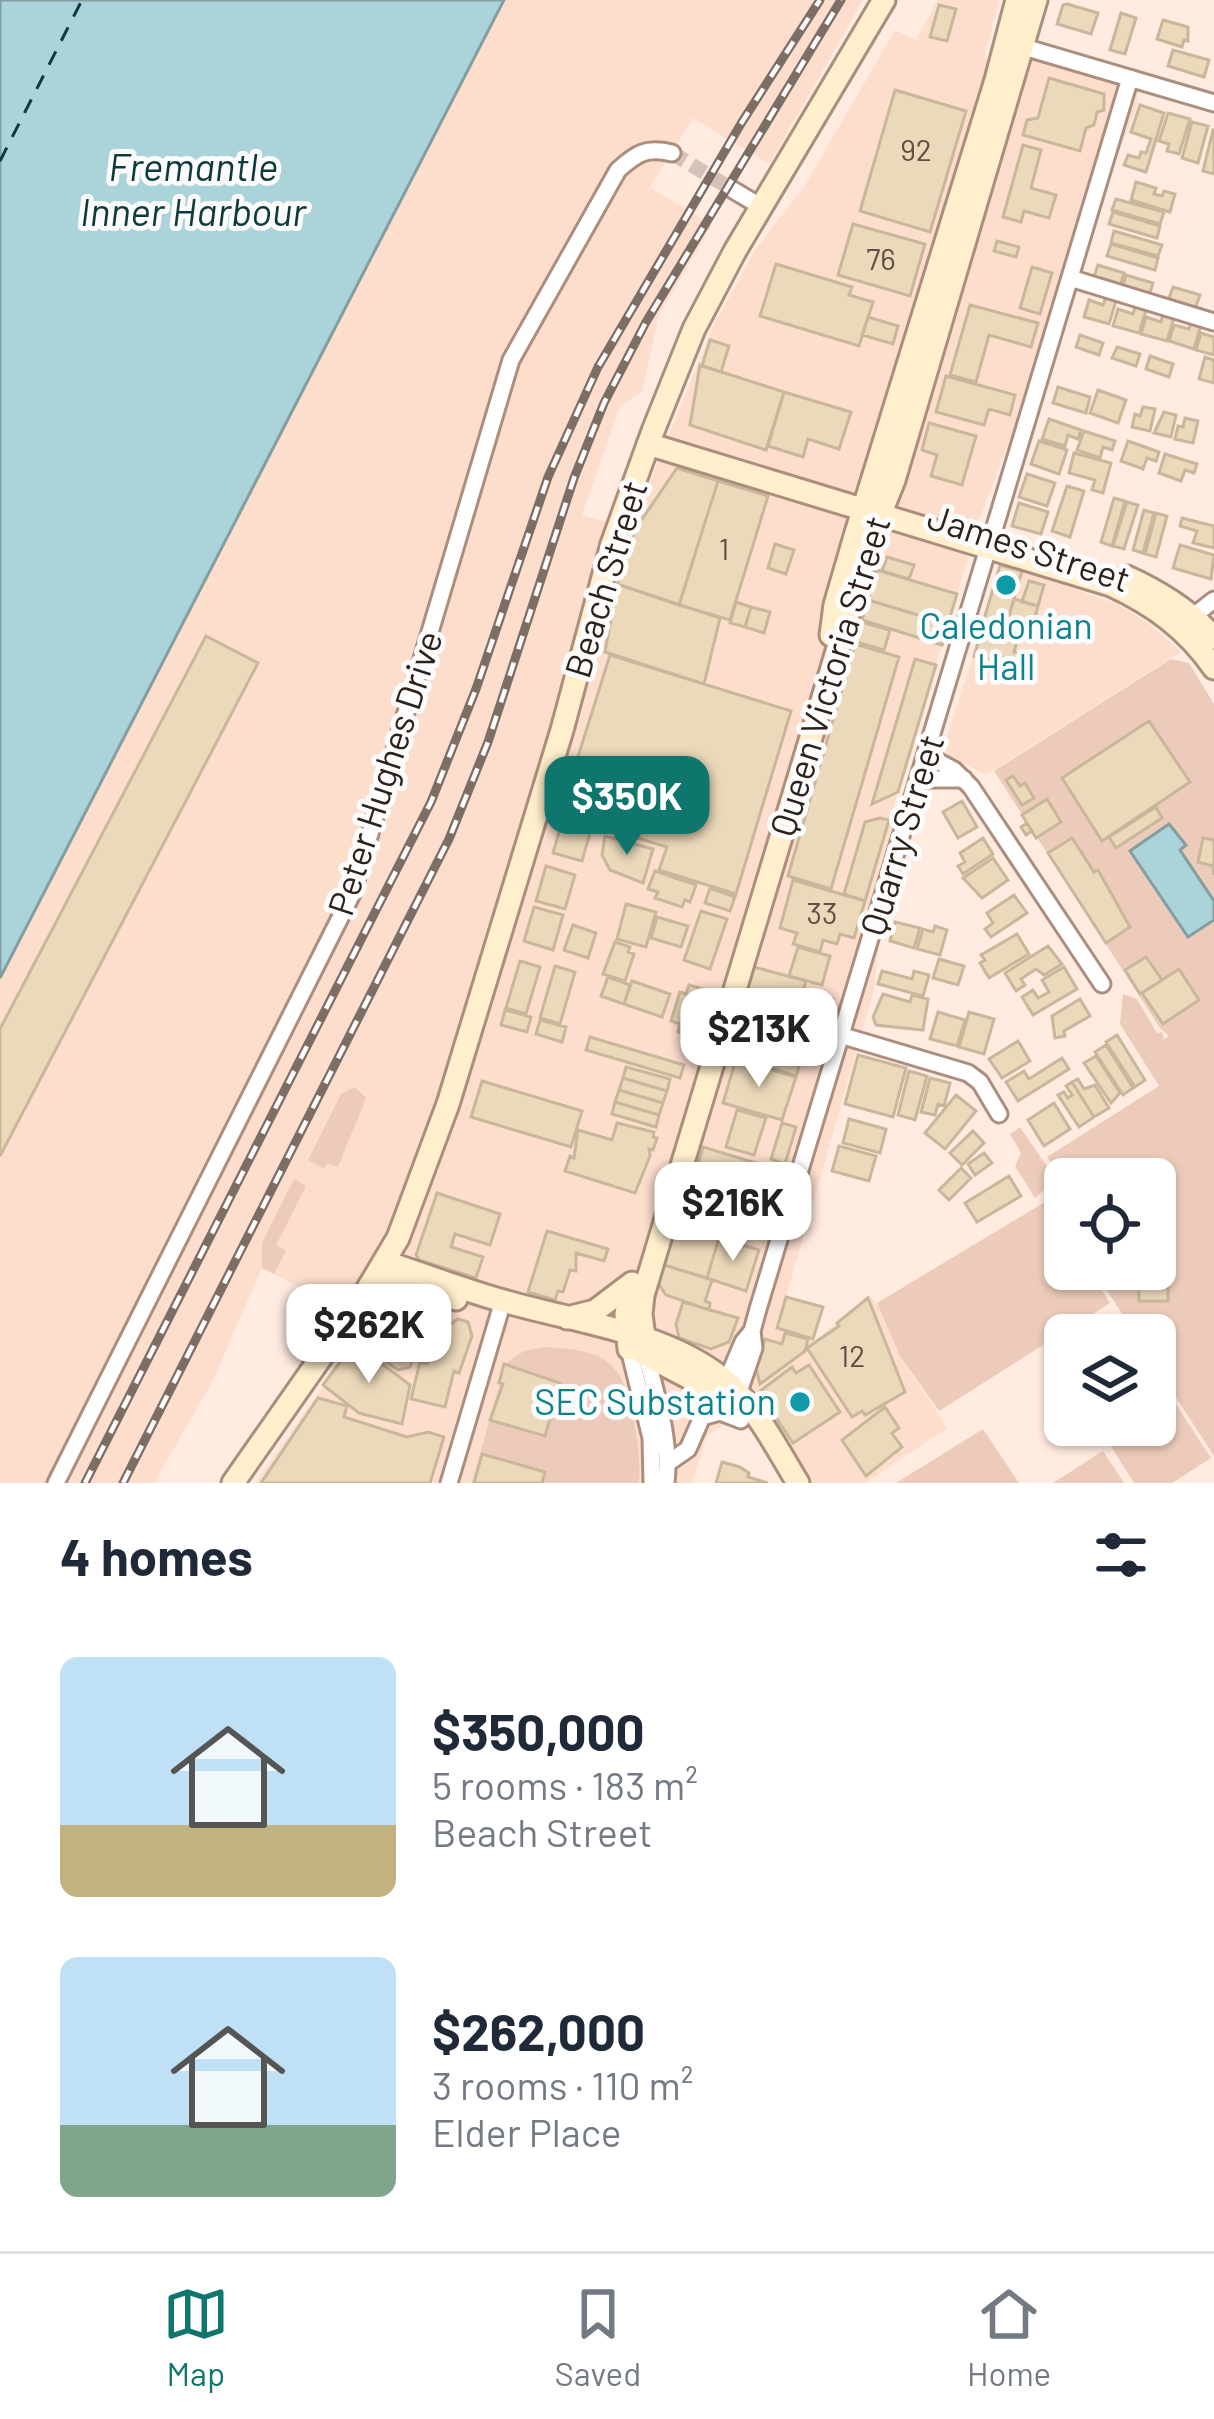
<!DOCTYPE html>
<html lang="en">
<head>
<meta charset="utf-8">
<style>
  body { margin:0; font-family:Barlow,sans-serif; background:#f2f2f3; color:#1f2937; height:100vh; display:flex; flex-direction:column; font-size:45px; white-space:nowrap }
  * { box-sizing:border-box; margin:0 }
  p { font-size:39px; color:#747a83 }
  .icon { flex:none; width:66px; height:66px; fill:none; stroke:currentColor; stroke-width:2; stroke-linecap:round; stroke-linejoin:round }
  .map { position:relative; height:1483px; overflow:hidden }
  .sheet { display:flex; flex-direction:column; background:#fff; flex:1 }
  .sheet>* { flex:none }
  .buttons { position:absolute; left:1044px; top:1158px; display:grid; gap:24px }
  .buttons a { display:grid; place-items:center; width:132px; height:132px; border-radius:18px; background:#fff; box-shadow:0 3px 9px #0004; font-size:60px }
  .price { position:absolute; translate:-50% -102px; padding:0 27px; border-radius:24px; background:#fff; color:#222; font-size:39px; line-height:78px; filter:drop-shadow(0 3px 6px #0008) }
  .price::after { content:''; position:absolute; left:50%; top:72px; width:36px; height:27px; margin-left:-18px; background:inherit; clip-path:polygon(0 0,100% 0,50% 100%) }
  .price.selected { background:#0f766e; color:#fff }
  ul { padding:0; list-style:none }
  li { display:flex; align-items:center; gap:36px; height:300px; padding:0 60px }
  li span { display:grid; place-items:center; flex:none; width:336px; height:240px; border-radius:18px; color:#555 }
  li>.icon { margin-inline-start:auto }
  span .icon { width:144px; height:144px; fill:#fffc; stroke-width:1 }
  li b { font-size:51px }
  h2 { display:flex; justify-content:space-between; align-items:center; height:144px; padding:0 60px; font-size:51px }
  .dock { display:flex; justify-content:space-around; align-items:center; height:168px; border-top:3px solid #e0e1e3; background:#fff; font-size:33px; color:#747a83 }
  .dock a { display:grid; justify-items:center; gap:6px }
  .dock .selected { color:#0f766e }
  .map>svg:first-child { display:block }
</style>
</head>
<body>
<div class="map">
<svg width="1214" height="1483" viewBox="0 0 1214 1483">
  <rect width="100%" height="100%" fill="#ffebe0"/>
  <path fill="#fdddcc" d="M504,0h359l-94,164 -76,-46 -43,69 62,38 -53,90 -17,77 -22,14 -38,109 49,14 81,-200 43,-79 49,-63 91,-157 21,10 22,-40h61l-15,58 41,10 9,-26 106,32 -3,31 -156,410 -87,289 -20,186 -97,338 39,12 52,-45 9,8 23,53 47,72 -82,55h-53l-55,-82 -50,35 -15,47h-437l113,-161 -106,-54 -50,114 -58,101h-154v-505z
    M1003,564l116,41 29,18 33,29 -195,123 -38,-20 -4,-9z"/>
  <path fill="#eccbba" d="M1171,659l18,4 25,41v752l-59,-91v-30h-19l-43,-66h62v-90h-89l8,-8 -13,4 -14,-18 112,-71 -39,-62 3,-30 14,5 20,34 5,-1 2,7 5,-3 -9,-8 -166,-257z
    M355,1087l11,11 -28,69 -10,-4 -4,6 -16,-9 33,-66z
    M1020,1127l30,44 -6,19 -9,8 -20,-32 6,-13 -11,-19z
    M294,1179l12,7 -30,59 10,6 -12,23 -12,-6v-25z
    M1045,1202l20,31v36h23l22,34 -171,108 -39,-55 -23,-53z
    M545,1347c56,3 77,11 88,68 4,23 8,45 6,68h-167l33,-119 19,-13z
    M1170,1395l41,63 -39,25h-38l-29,-46 19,-12h31v-20z
    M983,1429l36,54h-123z
    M1103,1451l21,32h-71z"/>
  <path fill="#aad4d9" stroke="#849ea0" stroke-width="3" d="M0,0h504l-504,978z
    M1169,824l17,21 -6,5 34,51v19l-26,17 -58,-86z"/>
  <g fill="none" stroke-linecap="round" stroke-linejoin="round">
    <path stroke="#10393d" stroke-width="3" stroke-dasharray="15 12" stroke-linecap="butt" d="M0,161l82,-161"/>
  </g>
  <path fill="#ecd9bb" stroke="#c9b79b" stroke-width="3" d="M1067,4l31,9 -7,21 -34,-10 6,-19z
    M939,5l17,4 -9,32 -17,-4z
    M1121,13l15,5 -11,36 -15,-4z
    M1163,20l25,7v14l-4,-1 -2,7 -25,-8z
    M1173,50l36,10 -5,17 -36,-11z
    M1049,78l55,16v16l-7,2 -3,13 -8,3 -6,23 -57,-16 4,-15 11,-2z
    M895,90l71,21 -36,121 -70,-21z
    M1140,105l24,8 -18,59 -22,-7 4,-10 11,3 2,-6 5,1 5,-14 -20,-7z
    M1168,113l22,6 -11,35 -12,-3 2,-7 -10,-3z
    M1192,122l16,4 -10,37 -16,-5z
    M1213,130h1v44l-11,-3z
    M1023,145l18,5 -10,38 25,7 -7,23 -25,-7 -3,11 -18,-5z
    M1136,182l20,6 -2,6 8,2 2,-5 11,3 -5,18 -39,-12z
    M1116,199l48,13 -4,12 -48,-14z
    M1113,212l47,14 -3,12 -48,-14z
    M853,224l72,20 -15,52 -72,-21z
    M1114,231l48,14 -4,11 -47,-13z
    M997,241l22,6 -3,10 -22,-6z
    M1111,244l47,14 -3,12 -48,-14z
    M776,264l76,23 -3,8 24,7 -14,44 -99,-30z
    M1098,265l26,8 -4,14 -27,-8z
    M1032,267l20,6 -12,41 -20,-6z
    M1126,275l27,8 -4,13 -27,-8z
    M1173,287l27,8 -5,14 -27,-8z
    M1106,297l10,4 -7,23 -25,-7 5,-17 14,5z
    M970,305l68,18 -7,24 -42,-12 -13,47 -26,-7z
    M1135,307l11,3 -7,23 -26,-7 5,-17 15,5z
    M1163,315l11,3 -7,23 -26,-7 5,-17 15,5z
    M868,317l30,9 -5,18 -31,-9z
    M1191,322l10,3 -7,24 -25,-8 5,-16 15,4z
    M1201,333l13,4v18l-18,-5z
    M1080,335l23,8 -4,12 -23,-8z
    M710,340l19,6 -8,26 -19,-6z
    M1117,347l23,7 -4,12 -24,-8z
    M1150,356l23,8 -4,13 -23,-8z
    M1205,357l9,3v23l-15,-4z
    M700,365l84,27 -18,58 -76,-25z
    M946,376l69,19 -5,20 -21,-6 -5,16 -48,-13z
    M1058,387l32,10 -4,16 -33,-10z
    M1098,390l28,10 -8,23 -28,-10z
    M784,392l67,20 -12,37 -31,-10 -5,18 -35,-11z
    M1143,407l12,2 -5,22 -18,-4 3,-13 5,2z
    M1164,412l12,3 -5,22 -17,-4z
    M1185,418l13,3 -5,22 -18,-4 3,-13 5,1z
    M1049,419l32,11 -3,9 -10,-4 -3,11 -23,-7z
    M929,423l47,13 -14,49 -31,-9 6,-21 -15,-5z
    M1084,431l31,10 -3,9 -9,-3 -3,11 -23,-8z
    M1039,441l28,9 -8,24 -28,-10z
    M1128,441l31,11 -3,9 -9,-3 -4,11 -22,-8z
    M1074,453l37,10 -8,30 -11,-3 3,-10 -26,-7z
    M1165,454l32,10 -3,9 -9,-3 -4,11 -22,-8z
    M677,468l41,13 -39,124 -62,-21 19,-56z
    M1027,474l28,9 -8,23 -28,-9z
    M718,481l50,15 -38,124 -51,-15z
    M1067,486l17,5 -14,46 -18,-6z
    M1114,498l11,3 -13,45 -11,-4z
    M1127,502l11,3 -14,44 -11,-3z
    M1019,503l29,9 -7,22 -29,-8z
    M1144,510l10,3 -11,40 -10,-3z
    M1156,513l11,3 -11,41 -11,-3z
    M1182,518l32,8v22l-21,-5 4,-12 -17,-5z
    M775,544l19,6 -8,24 -18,-6z
    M1180,545l34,10 -3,24 -38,-11z
    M887,557l27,8 -5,14 -27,-8z
    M1000,565l22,6 -18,62 -22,-7z
    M877,570l80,24 -9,30 -80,-24z
    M1029,581l15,4 -6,21 -16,-4z
    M617,584l103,34 -16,66 -99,-32z
    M1014,599l24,7 -9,33 -25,-6z
    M868,600l80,24 -6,21 -80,-25z
    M736,602l15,5 -6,20 -15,-4z
    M751,607l19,5 -6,21 -19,-6z
    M861,622l29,8 -6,20 -28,-8z
    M206,636l52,27 -258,493v-127z
    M980,636l37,5 -3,11 10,3 -3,12 -23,-11 -2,6 -22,-6z
    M855,644l44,13 -68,232 -43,-13z
    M610,655l181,56 -55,183 -77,-24 8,-23 -107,-33z
    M915,659l21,6 -38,127 -26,12z
    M1149,721l41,61 -88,59 -40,-63z
    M1013,776l7,10 5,-3 9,15 -12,7 -16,-25z
    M1047,799l14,23 -25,16 -4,-7 -6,4 -5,-8 6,-4 -5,-8z
    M1047,799l14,23 -25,16 -14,-23z
    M962,801l15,26 -19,11 -15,-26z
    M1156,807l6,11 -46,30 -7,-11z
    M880,818l9,2 -24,81 -21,-7 21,-72z
    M563,819l29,7 -10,35 -29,-8z
    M605,836l48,13 -10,34 -33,-13 -8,-15z
    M983,838l10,16 -30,20 -5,-8 7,-4 -5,-9z
    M1072,838l22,34 4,-2 32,57 -24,16 -58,-90z
    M1203,838l11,2v35l-1,-9 -15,-4z
    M993,858l15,22 -26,18 -19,-20z
    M546,866l29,9 -10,34 -29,-8z
    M655,871l41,14 -6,17 -5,-2 -3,7 -27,-9 3,-6 -10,-3z
    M793,880l72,21 -11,37 -14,-4 -3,10 -14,-4 -3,12 -27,-8 4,-11 -17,-5z
    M710,888l25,9 -5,14 -25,-8z
    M1014,895l13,18 -36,24 -6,-8 8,-6 -6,-10z
    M626,904l30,8 -10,35 -29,-8z
    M534,907l29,8 -10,35 -29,-9z
    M701,911l26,8 -17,50 -26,-9z
    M657,917l31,9 -7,21 -30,-9z
    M895,922l25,6 -6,20 -24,-7z
    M573,925l23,8 -8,25 -24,-8z
    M935,926l12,4 -7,25 -23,-6 6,-20 10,3z
    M1017,934l12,20 -40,24 -9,-15 5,-3 -4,-5z
    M615,942l15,5 -2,5 6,2 -9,27 -22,-7z
    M1048,946l14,18 -18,11 -8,-6 -15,10 4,6 -9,6 -11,-18z
    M798,947l32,9 -8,29 -33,-9z
    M1146,957l16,23 -22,14 -15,-24z
    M939,959l25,7 -6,19 -25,-7z
    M520,961l20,6 -14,47 -20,-6z
    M555,966l20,6 -15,52 -20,-6z
    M754,967l52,14 -3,9 30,9 -7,21 -81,-23z
    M1064,967l13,22 -44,26 -11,-18 11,-7 5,8 11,-6 -7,-12z
    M1179,969l20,31 -36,24 -21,-31z
    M882,971l30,8 2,-8 15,4 -6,21 -45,-12z
    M608,977l22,8 -6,19 -23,-8z
    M632,981l38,13 -8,23 -38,-13z
    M689,985l17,5 -14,46 -14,-4 2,-8 -9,-3 9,-29 6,2z
    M883,994l27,8 2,-7 16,4 -5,31 -47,-5 -3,-8z
    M748,999l69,20 -8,27 -69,-19z
    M1080,999l10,17 -26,15 1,5 -10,2 -3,-22z
    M505,1010l26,7 -4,15 -26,-7z
    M938,1012l27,8 -8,26 -27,-7z
    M969,1012l25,7 -10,35 -25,-7z
    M540,1020l26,7 -4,15 -26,-8z
    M759,1035l46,14 -9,27 -45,-14z
    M1117,1035l28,45 -10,7 -29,-45z
    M590,1037l94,28 -4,13 -94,-28z
    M1018,1041l12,20 -28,17 -13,-19z
    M1106,1045l27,43 -10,7 -28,-43z
    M858,1055l48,13 -13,49 -48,-13z
    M1096,1056l24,37 -9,10 -27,-40z
    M1062,1058l7,11 -51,32 -12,-19 18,-11 5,8z
    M736,1059l60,18 -14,43 -59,-17z
    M626,1067l44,12 -3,12 -44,-13z
    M909,1071l18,5 -12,44 -17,-5z
    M623,1078l44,13 -4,12 -44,-13z
    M930,1078l20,5 -6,23 -6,-2 -3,11 -14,-3z
    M1078,1079l6,10 11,-4 14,23 -15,9 -22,-35z
    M482,1081l100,30 -11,36 -100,-30z
    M1072,1082l22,35 -15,10 -21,-32 6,-3 4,6 4,-3 -6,-9z
    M619,1090l44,13 -4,12 -44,-13z
    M956,1095l20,16 -31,38 -20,-16z
    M615,1102l44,13 -3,12 -44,-13z
    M1054,1103l16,26 -26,17 -16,-26z
    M737,1110l29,8 -12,37 -28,-8z
    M849,1119l37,10 -6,24 -37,-10z
    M617,1123l37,9 -1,5 4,1 -4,12 -4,-1 1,7 -15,37 -70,-22 5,-15 4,2 4,-28 34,10z
    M782,1123l14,4 -11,37 -14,-5z
    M973,1131l11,12 -22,22 -12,-12z
    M839,1146l37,10 -7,25 -37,-10z
    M703,1147l79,24 -17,59 -79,-23z
    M984,1153l8,10 -17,12 -7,-11z
    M961,1168l10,10 -22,22 -10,-10z
    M1009,1176l12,20 -44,26 -12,-19z
    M437,1193l63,21 -10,31 -35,-11 -4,13 32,10 -7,21 -57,-18 -3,-5z
    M675,1224l44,14 -12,40 -43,-13z
    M547,1231l61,18 -4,12 -28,-8v18l-6,-1 -7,22 -5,-1 -3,9 -27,-8z
    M719,1238l40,12 -13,41 -39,-13z
    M1155,1256h13v45h-29l-1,-32h17z
    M664,1265l48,15 -7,21 5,2 -1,7 -43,-15 -8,-12z
    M786,1297l37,10 -10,32 -36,-11z
    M868,1298l37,94 -40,23 -3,-4 -10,6 -45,-69 32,-22 -2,-3z
    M401,1299l14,3 -2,8 17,-2 3,7 -6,20 -8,3 -9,29 -12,3 -42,-31 26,-34z
    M683,1302l55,16 -9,24 -18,7 -32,-11 -3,-14z
    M458,1319l10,3 4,14 -13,37 -5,-2 -9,36 -34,-8 9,-37 7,2 14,-40 7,2z
    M785,1333l23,6 -3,12 -45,33 -4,-16 9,-29 17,5z
    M354,1343l56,42 -8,39 -43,-11 -36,-28z
    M504,1364l56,19 -15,53 -55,-16 13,-36 -4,-1z
    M809,1365l31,47 -47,31 -34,-51 33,-25 4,6z
    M318,1398l29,8 -3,11 63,20 21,-5 16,5 -14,46h-169z
    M885,1407l14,21 -7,5 10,14 -36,29 -24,-36z
    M482,1454l63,18 -3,11h-68z
    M722,1462l18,5 9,6 -1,4 20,6h-52z"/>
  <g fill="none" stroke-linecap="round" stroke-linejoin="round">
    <path stroke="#d5c3b9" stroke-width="15" stroke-dasharray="15 8" stroke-linecap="butt" d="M672,153l61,37"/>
    <g stroke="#ac8e7e" stroke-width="21">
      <path id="street" d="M1017,45l197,58
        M733,190l27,16
        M1070,278l144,44
        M993,533l137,-455
        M1187,621l27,-21
        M926,755l28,15 17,17 131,197
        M919,779h45
        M840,1035l128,38 12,9 19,32
        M629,1349l22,89 1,45
        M646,1354c10,42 25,85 20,129
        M724,1387l19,-45 9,-11
        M733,1409l21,-61 -2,-17 6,-22 231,-764
        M668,1463l20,-14 14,-32 18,-5 21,8
        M56,1483l296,-589 159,-534 107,-190c19,-17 28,-23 54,-17
        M449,1483l54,-182"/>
    </g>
    <g stroke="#ac8e7e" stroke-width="27">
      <path id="secondary" d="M648,444l463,141c43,20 76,44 103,83
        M1127,577c33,15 63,33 87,61
        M831,635l4,-30 21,-72 140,-453 21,-80
        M385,1262c41,13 81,29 122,40 70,20 158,30 216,77 33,27 53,68 75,104
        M376,1275l80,24
        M567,1318l28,-7 37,-28
        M629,1349l-3,-35 5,-24
        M642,1353l78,41
        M646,1354l-5,-40 2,-19 229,-760 22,-55 142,-480
        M233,1483l128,-183 37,-62 50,-134 114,-374 50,-186 41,-113 41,-102 41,-78 149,-251"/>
    </g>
    <use href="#street" stroke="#fff" stroke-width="15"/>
    <use href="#secondary" stroke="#ffefcc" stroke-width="21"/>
    <g stroke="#7c6d65" stroke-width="9">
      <path id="rail" d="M85,1483l346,-681 45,-113 72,-212 50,-110 144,-245 78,-122
        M123,1483l326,-644 39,-97 86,-264 30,-75 42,-81 195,-322"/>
    </g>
    <use href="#rail" stroke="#fcfcfc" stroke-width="4.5" stroke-dasharray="14" stroke-linecap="butt"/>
  </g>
  <g fill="#0f9aa8" stroke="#fcfcfc" stroke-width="4.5">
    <circle cx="1006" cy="585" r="12"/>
    <circle cx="800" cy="1402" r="12"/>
  </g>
  <g text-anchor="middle" stroke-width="10" stroke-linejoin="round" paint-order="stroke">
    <g font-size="30" fill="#5d4f43">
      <text x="916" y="161">92</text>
      <text x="881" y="270">76</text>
      <text x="724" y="560">1</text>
      <text x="822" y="924">33</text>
      <text x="852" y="1367">12</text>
    </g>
    <g font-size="36" fill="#2d211b" stroke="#fcfcfc">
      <text transform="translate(1029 548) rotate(18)" y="13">James Street</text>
      <text transform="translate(606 579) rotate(-73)" y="13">Beach Street</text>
      <text transform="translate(830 676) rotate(-73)" y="13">Queen Victoria Street</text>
      <text transform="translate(385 773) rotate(-72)" y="13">Peter Hughes Drive</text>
      <text transform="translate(902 835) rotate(-73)" y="13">Quarry Street</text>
    </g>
    <g font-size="36" fill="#0d838f" stroke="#fcfcfc">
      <text x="1006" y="639">Caledonian<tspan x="1006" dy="41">Hall</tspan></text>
      <text x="776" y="1415" text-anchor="end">SEC Substation</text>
    </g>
    <g font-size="39" font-style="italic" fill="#10393d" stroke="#fcfcfc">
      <text x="193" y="181">Fremantle<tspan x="193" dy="45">Inner Harbour</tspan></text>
    </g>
  </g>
</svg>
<div class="buttons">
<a><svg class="icon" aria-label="locate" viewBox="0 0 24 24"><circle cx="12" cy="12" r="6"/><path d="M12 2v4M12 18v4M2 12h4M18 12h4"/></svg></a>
<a><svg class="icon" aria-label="layers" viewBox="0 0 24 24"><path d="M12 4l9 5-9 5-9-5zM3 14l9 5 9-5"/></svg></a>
</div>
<b class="price selected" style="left:627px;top:858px">$350K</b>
<b class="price" style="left:759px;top:1090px">$213K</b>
<b class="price" style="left:733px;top:1264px">$216K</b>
<b class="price" style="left:369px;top:1386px">$262K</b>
</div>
<section class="sheet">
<h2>4 homes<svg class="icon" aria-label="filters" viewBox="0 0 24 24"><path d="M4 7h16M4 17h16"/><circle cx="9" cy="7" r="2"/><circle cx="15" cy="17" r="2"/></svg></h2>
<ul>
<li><span style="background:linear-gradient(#bfe0f5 70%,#c2b280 0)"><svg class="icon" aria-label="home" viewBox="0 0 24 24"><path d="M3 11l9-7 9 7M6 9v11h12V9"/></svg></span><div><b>$350,000</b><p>5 rooms · 183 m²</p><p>Beach Street</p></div></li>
<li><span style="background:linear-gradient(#bfe0f5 70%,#7fa58c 0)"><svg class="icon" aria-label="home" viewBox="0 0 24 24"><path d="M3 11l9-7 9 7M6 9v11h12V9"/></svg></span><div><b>$262,000</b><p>3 rooms · 110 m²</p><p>Elder Place</p></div></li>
</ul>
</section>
<nav class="dock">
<a class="selected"><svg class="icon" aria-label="map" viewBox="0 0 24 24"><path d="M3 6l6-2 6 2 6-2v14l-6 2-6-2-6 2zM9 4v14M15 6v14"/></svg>Map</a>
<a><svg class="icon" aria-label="saved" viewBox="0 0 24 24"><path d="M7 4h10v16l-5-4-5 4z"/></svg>Saved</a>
<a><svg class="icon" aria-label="home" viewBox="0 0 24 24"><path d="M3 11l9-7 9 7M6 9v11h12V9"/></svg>Home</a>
</nav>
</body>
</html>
